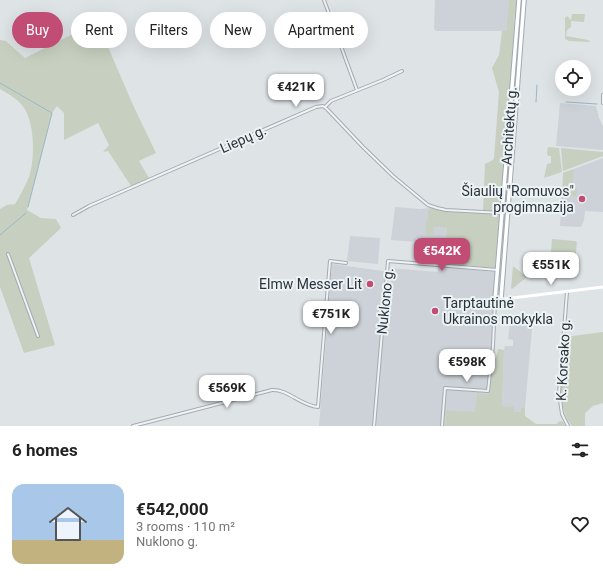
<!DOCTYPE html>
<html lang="en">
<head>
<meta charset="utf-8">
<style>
  body { margin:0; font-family:Roboto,sans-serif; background:#f2f2f2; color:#222; height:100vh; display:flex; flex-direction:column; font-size:15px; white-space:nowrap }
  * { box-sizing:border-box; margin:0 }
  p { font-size:13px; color:#767676 }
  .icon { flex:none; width:22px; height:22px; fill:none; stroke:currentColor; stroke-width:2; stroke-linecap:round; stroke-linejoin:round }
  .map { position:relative; height:426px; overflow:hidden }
  .details { display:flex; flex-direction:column; background:#fff; flex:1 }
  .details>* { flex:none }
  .guide { position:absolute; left:12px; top:12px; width:400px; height:36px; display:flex; gap:8px }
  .controls { position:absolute; left:555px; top:60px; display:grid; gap:8px }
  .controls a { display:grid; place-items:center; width:36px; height:36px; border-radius:50%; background:#fff; box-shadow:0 4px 16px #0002; font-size:20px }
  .price { position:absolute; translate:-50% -34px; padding:0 9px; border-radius:8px; background:#fff; color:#222; font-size:13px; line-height:26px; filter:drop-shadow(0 1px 2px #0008) }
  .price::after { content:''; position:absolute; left:50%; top:24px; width:12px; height:9px; margin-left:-6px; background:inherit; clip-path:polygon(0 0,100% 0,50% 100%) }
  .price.active { background:#c24d74; color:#fff }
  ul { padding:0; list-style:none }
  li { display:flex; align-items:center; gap:12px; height:100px; padding:0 12px }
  li span { display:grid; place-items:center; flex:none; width:112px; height:80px; border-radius:12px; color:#555 }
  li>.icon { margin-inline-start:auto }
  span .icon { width:48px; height:48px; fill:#fffc; stroke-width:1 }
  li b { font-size:17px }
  h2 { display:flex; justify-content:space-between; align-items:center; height:48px; padding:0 12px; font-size:17px }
  .tag { padding:0 14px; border-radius:18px; background:#fff; box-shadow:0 4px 16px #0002; font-size:14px; line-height:36px }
  .tag.active { background:#c24d74; color:#fff }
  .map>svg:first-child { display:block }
</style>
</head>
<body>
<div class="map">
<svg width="603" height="426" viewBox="0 0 603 426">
  <rect width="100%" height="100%" fill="#dee3e6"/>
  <path fill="#ccd2d8" d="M435,0h74l-3,31h-70l-2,-2z
    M560,103l36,3 3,12 4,8v24l-47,-4z
    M603,158v54l-18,-1 -1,9 -3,7 -21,-1 3,-53z
    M395,207l25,2 10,-1 -2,3v10l5,6 14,1 -2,16 -54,-4z
    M350,236l30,2 -2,26 -31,-3z
    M332,264l58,8v-4l48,4v-6l57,6 1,4 -3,29 4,2 -8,87 -12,-1 -1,20 -30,-3 -1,16h-126z
    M525,320h5l-1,9h3l-7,79h-4l-1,4h-6v-4l-12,-2 2,-56 1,-4h8v-6l-5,-1 2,-16 6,1 1,2v-2h5z"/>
  <path fill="#c7d0c0" d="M509,0h8l-3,22v8l-11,152 -4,28 -4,2 -12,-2 2,-46 8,-4 1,-2 5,-66 -7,-24 7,-13 3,-24h4z
    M521,0h1l-13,163h-1z
    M572,14h13l-1,8 -13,-1v6l-4,3 -1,6 22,4 2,1 -1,1 -20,-1 -4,-2v-21l2,-2 4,4z
    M93,24l9,17 6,6 25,58 23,48 -17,8 10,17 -18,8 -23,-35 -5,1 6,-7 -11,-22 -34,17v-27l-7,-7 -5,7 -25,97 14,8 15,1 5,9 -32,30 26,87 -31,8 -24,-66v-78l7,-4 8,-1c5,-8 10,-18 14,-27 6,-18 6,-53 -5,-69 -5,-8 -15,-14 -24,-19v-49l6,1 19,17z
    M548,147l11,1 3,24 -18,6 3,-14 4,-1v-7h-3l-1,-3z
    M561,148l42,4v4l-40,15z
    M508,167h1l-10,125h-2z
    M574,169l-2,19h5l-1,8 -13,-1v-22z
    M430,208l67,6 2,1v8l-4,45 -76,-7 1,-19 25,2 2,-16 -13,-1 -1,8 -8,-1 1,-13 2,-1v-9z
    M552,239l23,2 2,1 -2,20 -2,3 -12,-1 -2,2 -9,-1z
    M513,266l14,11 -15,12 -1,-1z
    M603,332v71l-10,3 -8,7v13h-13c-18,-19 -9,-65 -7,-89z
    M498,349l6,1 -2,56 12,1v5h6l1,-4h4v8l11,8h21l1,-2 4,-1 4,5h-121l1,-16 29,2 2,-19 12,1 4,-36h3z"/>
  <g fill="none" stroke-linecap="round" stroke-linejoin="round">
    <path stroke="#9cb6c4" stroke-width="1" d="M0,83l52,30 -24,94
      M536,102l1,-17
      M566,102l31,2
      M0,235l26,-22"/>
    <g stroke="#a4abb0" stroke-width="4">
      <path id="street" d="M324,0l33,90
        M603,95v8
        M325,107l6,-6 52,-21 19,-9
        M73,215l16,-9 227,-99 7,-1 4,3 36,38 30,29 35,29 9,3 9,2 56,3
        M8,254l30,82
        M567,292l-8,101 3,21 6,12
        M133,426l139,-36c16,-1 29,16 46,17l12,-146 16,2
        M374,426l14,-165 110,9
        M442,426l3,-38 43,3 5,-45 2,-46"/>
    </g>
    <g stroke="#9fa9b1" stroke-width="5.5">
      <path id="primary" d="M501,299l23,-299
        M495,300l24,-300"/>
    </g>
    <use href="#street" stroke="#f0f3f5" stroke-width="2"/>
    <path stroke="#fff" stroke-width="3" d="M495,300l108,-13"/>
    <use href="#primary" stroke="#fff" stroke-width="3.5"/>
  </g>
  <g fill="#c24d74" stroke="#edf2f4" stroke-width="1.5">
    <circle cx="582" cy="199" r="4"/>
    <circle cx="370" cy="284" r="4"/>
    <circle cx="435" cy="311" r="4"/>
  </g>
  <g text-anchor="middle" stroke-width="4" stroke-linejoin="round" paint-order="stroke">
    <g font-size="14" fill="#29333c" stroke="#edf2f4">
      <text transform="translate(509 126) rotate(-86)" y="5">Architektų g.</text>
      <text transform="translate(243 139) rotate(-24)" y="5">Liepų g.</text>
      <text transform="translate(385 301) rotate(-84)" y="5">Nuklono g.</text>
      <text transform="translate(563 360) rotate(-87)" y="5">K. Korsako g.</text>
    </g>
    <g font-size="14" fill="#29333c" stroke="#edf2f4" text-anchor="end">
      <text x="574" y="196">Šiaulių "Romuvos"<tspan x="574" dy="16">progimnazija</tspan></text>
      <text x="362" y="289">Elmw Messer Lit</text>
      <text x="443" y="308" text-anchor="start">Tarptautinė<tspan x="443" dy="16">Ukrainos mokykla</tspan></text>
    </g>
  </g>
</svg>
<div class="controls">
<a><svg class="icon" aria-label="locate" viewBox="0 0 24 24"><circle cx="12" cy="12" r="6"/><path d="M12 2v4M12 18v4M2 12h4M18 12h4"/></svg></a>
</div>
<b class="price" style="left:296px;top:108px">€421K</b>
<b class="price active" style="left:442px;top:272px">€542K</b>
<b class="price" style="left:551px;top:286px">€551K</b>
<b class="price" style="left:331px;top:335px">€751K</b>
<b class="price" style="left:467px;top:383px">€598K</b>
<b class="price" style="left:227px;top:409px">€569K</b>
<div class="guide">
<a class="tag active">Buy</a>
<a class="tag">Rent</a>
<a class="tag">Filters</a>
<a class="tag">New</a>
<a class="tag">Apartment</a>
</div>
</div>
<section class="details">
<h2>6 homes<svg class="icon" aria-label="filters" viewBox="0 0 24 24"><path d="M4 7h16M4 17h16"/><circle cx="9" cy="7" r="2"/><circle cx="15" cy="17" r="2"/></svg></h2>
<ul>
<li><span style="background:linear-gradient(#a9c7e8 70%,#c2b280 0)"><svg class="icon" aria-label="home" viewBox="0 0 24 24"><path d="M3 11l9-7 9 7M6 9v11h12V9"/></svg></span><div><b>€542,000</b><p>3 rooms · 110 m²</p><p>Nuklono g.</p></div><svg class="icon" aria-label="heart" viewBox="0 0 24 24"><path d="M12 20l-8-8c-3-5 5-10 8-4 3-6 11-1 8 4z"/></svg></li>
</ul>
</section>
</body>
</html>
